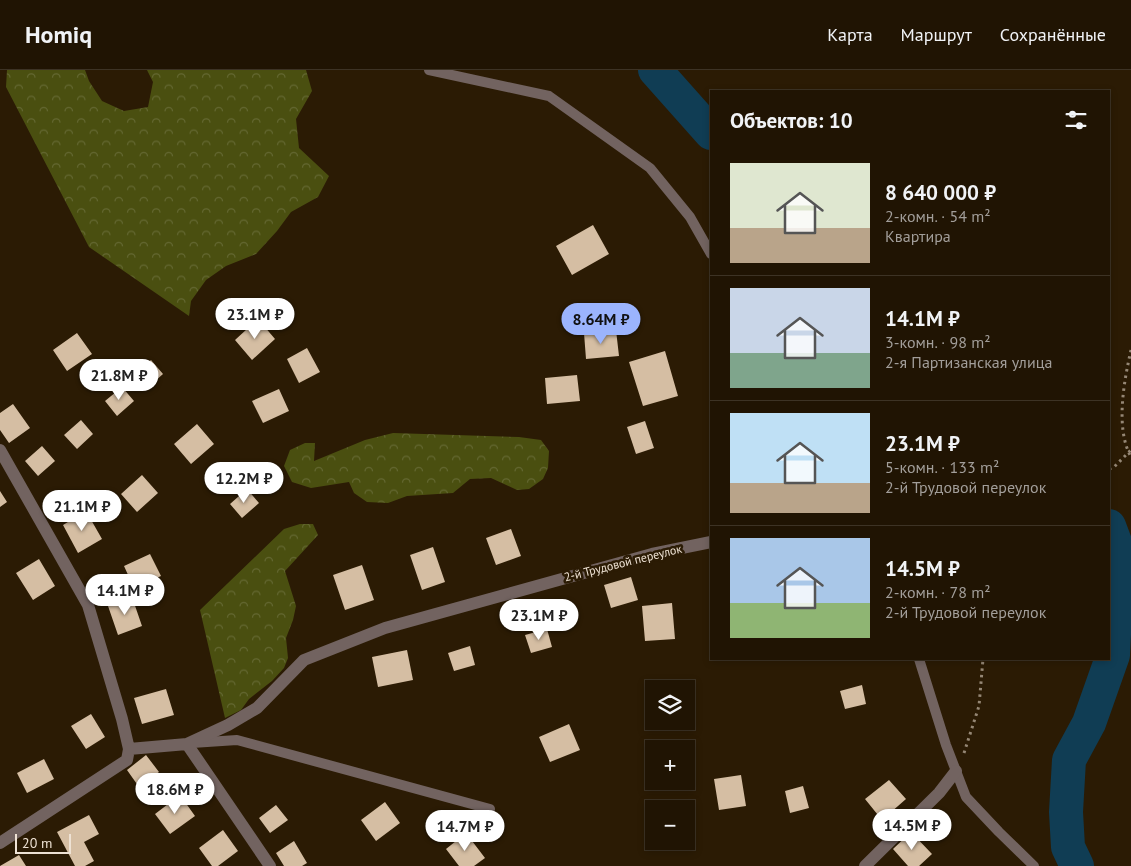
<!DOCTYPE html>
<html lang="ru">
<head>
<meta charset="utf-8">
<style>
  body { margin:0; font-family:"PT Sans",sans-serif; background:#281d0d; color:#f1f3f6; height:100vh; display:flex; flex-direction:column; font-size:19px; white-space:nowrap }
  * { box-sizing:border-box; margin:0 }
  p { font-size:16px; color:#a29e9a }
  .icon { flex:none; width:28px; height:28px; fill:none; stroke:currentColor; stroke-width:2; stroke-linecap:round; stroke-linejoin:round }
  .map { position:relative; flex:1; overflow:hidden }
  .panel { position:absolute; left:710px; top:20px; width:400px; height:570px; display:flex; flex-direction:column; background:#201403; border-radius:0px; box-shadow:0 2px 8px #0003,0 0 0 1px #3d3325 }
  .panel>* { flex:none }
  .fabs { position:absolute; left:645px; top:610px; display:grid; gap:10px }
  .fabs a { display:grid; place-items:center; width:50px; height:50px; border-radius:0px; background:#201403; box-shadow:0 2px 8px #0003,0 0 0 1px #3d3325; font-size:25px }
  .scale { position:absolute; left:15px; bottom:12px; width:56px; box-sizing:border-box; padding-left:5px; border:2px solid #eee2d4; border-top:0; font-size:14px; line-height:18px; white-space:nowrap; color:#eee2d4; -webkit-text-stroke:4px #2b1b04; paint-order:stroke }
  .price { position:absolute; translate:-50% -42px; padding:0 11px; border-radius:18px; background:#fff; color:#222; font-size:16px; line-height:32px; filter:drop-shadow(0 1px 2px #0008) }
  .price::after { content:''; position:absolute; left:50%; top:30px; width:15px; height:11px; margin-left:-8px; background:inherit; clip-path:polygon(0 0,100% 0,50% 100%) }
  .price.current { background:#9bb4fd; color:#111 }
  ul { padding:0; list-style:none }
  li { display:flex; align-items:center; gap:15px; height:125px; padding:0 20px }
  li+li { border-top:1px solid #3d3325 }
  li span { display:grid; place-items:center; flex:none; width:140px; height:100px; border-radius:0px; color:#555 }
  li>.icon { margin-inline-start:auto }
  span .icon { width:60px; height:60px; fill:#fffc; stroke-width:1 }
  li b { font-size:21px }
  h2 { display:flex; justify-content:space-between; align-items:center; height:60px; padding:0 20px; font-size:21px }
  header { display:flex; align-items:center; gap:30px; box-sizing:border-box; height:70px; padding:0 25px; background:#201403; border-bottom:1px solid #3d3325 }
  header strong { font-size:24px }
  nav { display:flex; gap:28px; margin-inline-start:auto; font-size:18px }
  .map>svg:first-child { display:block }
</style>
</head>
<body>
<header>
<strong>Homiq</strong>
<nav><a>Карта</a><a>Маршрут</a><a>Сохранённые</a></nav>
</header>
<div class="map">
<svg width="1131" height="796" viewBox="0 0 1131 796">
  <defs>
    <pattern id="forest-crowns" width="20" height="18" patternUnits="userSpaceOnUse" patternTransform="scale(1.25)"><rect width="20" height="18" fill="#4a4f10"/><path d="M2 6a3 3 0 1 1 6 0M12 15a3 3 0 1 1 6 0" fill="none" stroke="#646832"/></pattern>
  </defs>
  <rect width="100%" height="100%" fill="#2b1b04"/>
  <path fill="url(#forest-crowns)" d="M7,0h78l4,11 13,20 22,10 24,-4 5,-25 -6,-12h159l6,21 -16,28 3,29 30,28 -11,21 -27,15 -14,19 -21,23 -30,12 -20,14 -15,21 -2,15 -100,-69 -83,-160z
    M393,363l126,4 22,3 8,11 -1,17 -5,11 -14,10 -12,1 -26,-12 -21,1 -17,14 -46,3 -19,7 -21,-1 -13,-9 -5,-11 -38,6 -19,-6 -8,-16 6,-16 15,-7h10l-1,18 51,-21z
    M300,454h13l5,11 -33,36 11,35 -3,14 -7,18 2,20 -4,10 -12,13 -23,18 -8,11 -16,8 -25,-108 84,-81z"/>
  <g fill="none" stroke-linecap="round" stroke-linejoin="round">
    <path stroke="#103d54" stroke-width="34" d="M655,0l56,63
      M1077,796l-9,-19 -2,-35 3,-52 20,-37 24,-68 5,-105 -9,-24"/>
  </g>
  <path fill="#d5bea3" d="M593,155l16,29 -37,21 -16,-29z
    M258,249l17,20 -23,21 -17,-20z
    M616,260l3,26 -33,3 -2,-26z
    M77,263l15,21 -25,17 -14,-21z
    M307,278l13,24 -21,11 -12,-24z
    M665,281l13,45 -35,10 -14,-44z
    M151,290l12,14 -17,15 -12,-14z
    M577,305l3,26 -33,3 -2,-26z
    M122,317l12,14 -17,15 -12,-15z
    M279,319l10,22 -26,12 -11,-22z
    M13,334l17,24 -21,15 -9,-13v-17z
    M81,350l12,14 -16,15 -13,-14z
    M645,351l9,27 -18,6 -9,-27z
    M197,354l17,20 -23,20 -17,-20z
    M42,376l13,15 -17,15 -13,-15z
    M142,405l16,18 -21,19 -16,-18z
    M247,419l12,14 -17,15 -12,-14z
    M0,421l7,11 -7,5z
    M86,441l16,28 -24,14 -15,-28z
    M511,459l10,27 -25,9 -10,-27z
    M433,477l12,35 -23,8 -12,-35z
    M150,484l11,22 -27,12 -10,-22z
    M39,489l16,27 -22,14 -17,-27z
    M362,495l12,35 -29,10 -12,-35z
    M631,507l7,23 -27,8 -7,-23z
    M132,527l10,29 -24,9 -10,-29z
    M672,533l3,36 -30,2 -3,-35z
    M547,559l5,18 -21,6 -6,-18z
    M470,576l5,19 -21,6 -6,-18z
    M407,580l6,30 -35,7 -6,-30z
    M862,615l4,19 -21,5 -5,-18z
    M166,619l8,26 -32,9 -8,-26z
    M91,644l14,23 -19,12 -15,-23z
    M569,654l11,26 -30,12 -11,-25z
    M146,685l13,17 -20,15 -12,-17z
    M44,689l10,20 -27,14 -10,-20z
    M741,705l5,31 -27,4 -5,-31z
    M889,710l17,19 -24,21 -17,-21z
    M803,716l6,22 -19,5 -5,-22z
    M180,725l15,21 -25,18 -15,-20z
    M385,732l15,21 -24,18 -15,-21z
    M276,735l12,15 -18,13 -11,-15z
    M89,745l10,19 -15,8 10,19 -9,5h-10l-18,-34z
    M223,760l15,21 -20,15h-6l-13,-18z
    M911,762l21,22 -13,12h-11l-15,-17z
    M466,763l19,25 -11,8h-15l-13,-17z
    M294,771l13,22 -5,3h-18l-8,-13z
    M19,785l7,11h-26z"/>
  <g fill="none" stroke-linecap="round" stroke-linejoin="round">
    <path stroke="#958775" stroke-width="3" stroke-dasharray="2.5 4" stroke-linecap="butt" d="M1131,280c-7,31 -16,78 0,107
      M1109,399l5,-2 17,-17
      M964,683l15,-47 4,-47"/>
    <path stroke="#726360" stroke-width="10" d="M429,0l120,26 101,72 40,49 21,37
      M919,589l27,86 20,52 33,35 35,34
      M192,673l45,-3 253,69"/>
    <path stroke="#726360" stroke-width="12" d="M0,380l88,155 34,114 7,30 58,-5 83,122
      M187,674l41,-19 29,-17 47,-48 81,-32 267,-74 59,-12
      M0,773l127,-83 2,-11
      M865,796l74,-73 17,-22"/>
  </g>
  <g text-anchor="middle" stroke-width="5" stroke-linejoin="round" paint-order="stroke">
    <g font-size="12" fill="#eee2d4" stroke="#2b1b04">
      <text transform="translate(623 493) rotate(-14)" y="4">2-й Трудовой переулок</text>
    </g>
  </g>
</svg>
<div class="fabs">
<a><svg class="icon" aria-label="layers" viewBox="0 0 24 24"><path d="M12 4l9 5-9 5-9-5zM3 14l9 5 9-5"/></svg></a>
<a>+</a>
<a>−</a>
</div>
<div class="scale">20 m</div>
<b class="price" style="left:255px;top:270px">23.1M ₽</b>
<b class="price current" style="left:601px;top:275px">8.64M ₽</b>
<b class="price" style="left:119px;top:331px">21.8M ₽</b>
<b class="price" style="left:244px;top:434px">12.2M ₽</b>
<b class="price" style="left:82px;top:462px">21.1M ₽</b>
<b class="price" style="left:125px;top:546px">14.1M ₽</b>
<b class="price" style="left:539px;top:571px">23.1M ₽</b>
<b class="price" style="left:175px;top:745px">18.6M ₽</b>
<b class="price" style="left:912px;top:781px">14.5M ₽</b>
<b class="price" style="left:465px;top:782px">14.7M ₽</b>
<section class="panel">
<h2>Объектов: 10<svg class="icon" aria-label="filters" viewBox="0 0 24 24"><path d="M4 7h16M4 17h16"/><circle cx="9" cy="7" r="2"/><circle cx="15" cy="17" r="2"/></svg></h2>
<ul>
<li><span style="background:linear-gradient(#dfe7d0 65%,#b9a48a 0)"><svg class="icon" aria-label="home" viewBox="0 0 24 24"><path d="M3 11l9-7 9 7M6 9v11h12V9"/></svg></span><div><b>8 640 000 ₽</b><p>2-комн. · 54 m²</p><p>Квартира</p></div></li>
<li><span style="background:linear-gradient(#c9d6e8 65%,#7fa58c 0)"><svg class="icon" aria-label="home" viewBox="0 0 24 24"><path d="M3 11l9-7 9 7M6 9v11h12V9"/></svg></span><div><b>14.1M ₽</b><p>3-комн. · 98 m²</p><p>2-я Партизанская улица</p></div></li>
<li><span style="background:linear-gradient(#bfe0f5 70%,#b9a48a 0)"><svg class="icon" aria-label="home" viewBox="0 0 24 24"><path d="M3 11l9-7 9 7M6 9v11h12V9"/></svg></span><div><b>23.1M ₽</b><p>5-комн. · 133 m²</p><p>2-й Трудовой переулок</p></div></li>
<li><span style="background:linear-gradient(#a9c7e8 65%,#8fb573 0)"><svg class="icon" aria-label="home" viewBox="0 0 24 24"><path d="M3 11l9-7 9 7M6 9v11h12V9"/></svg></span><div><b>14.5M ₽</b><p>2-комн. · 78 m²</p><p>2-й Трудовой переулок</p></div></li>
</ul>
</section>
</div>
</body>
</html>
